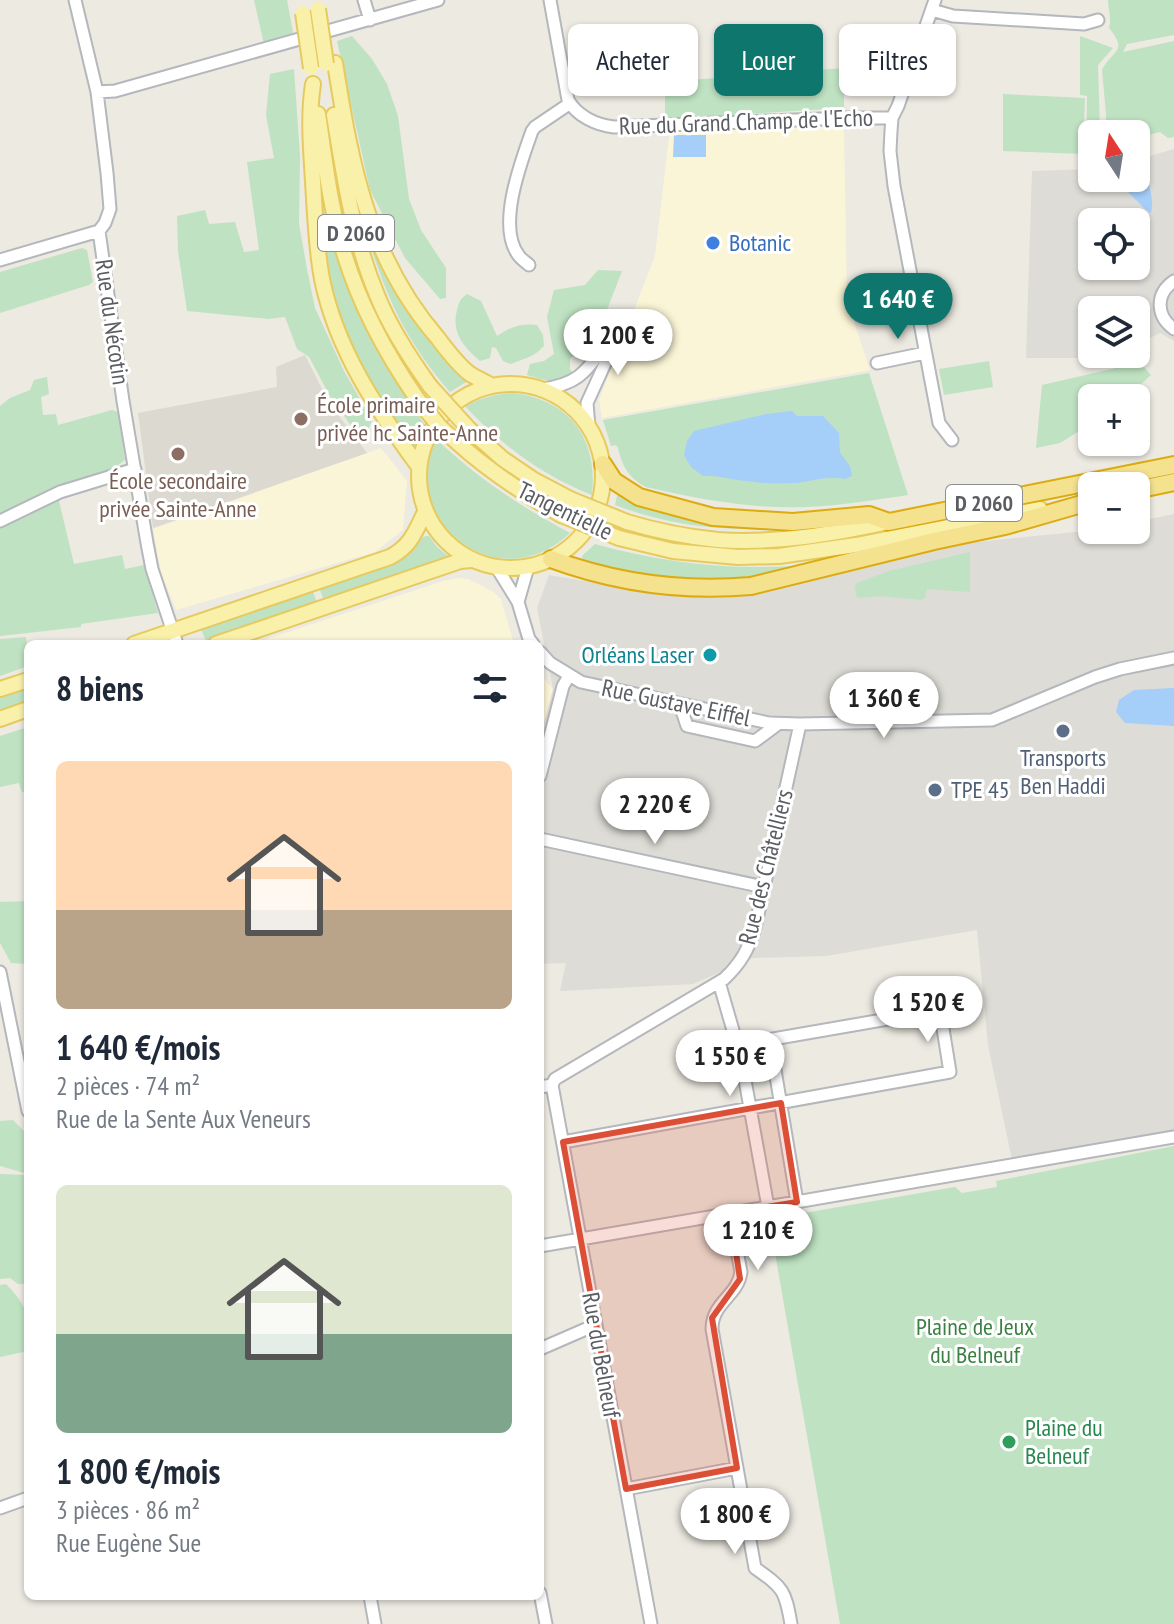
<!DOCTYPE html>
<html lang="fr">
<head>
<meta charset="utf-8">
<style>
  body { margin:0; font-family:"PT Sans Narrow",sans-serif; background:#f6f6f7; color:#1f2937; height:100vh; display:flex; flex-direction:column; font-size:30px; white-space:nowrap }
  * { box-sizing:border-box; margin:0 }
  p { font-size:26px; color:#747a83 }
  .icon { flex:none; width:44px; height:44px; fill:none; stroke:currentColor; stroke-width:2; stroke-linecap:round; stroke-linejoin:round }
  .map { position:relative; flex:1; overflow:hidden }
  .drawer { position:absolute; left:24px; top:640px; width:520px; height:960px; display:flex; flex-direction:column; background:#fff; border-radius:12px; box-shadow:0 2px 6px #0004 }
  .drawer>* { flex:none }
  .top-card { position:absolute; left:568px; top:24px; width:486px; height:72px; display:flex; gap:16px }
  .needle { width:52px; rotate:348deg }
  .controls { position:absolute; left:1078px; top:120px; display:grid; gap:16px }
  .controls a { display:grid; place-items:center; width:72px; height:72px; border-radius:12px; background:#fff; box-shadow:0 2px 6px #0004; font-size:40px }
  .price { position:absolute; translate:-50% -68px; padding:0 18px; border-radius:28px; background:#fff; color:#222; font-size:26px; line-height:52px; filter:drop-shadow(0 2px 4px #0008) }
  .price::after { content:''; position:absolute; left:50%; top:48px; width:24px; height:18px; margin-left:-12px; background:inherit; clip-path:polygon(0 0,100% 0,50% 100%) }
  .price.on { background:#0f766e; color:#fff }
  ul { padding:0; list-style:none }
  li { display:grid; align-content:center; gap:16px; height:424px; padding:0 32px }
  li span { display:grid; place-items:center; height:248px; border-radius:12px; color:#555 }
  li>.icon { margin-inline-start:auto }
  span .icon { width:144px; height:144px; fill:#fffc; stroke-width:1 }
  li b { font-size:34px }
  h2 { display:flex; justify-content:space-between; align-items:center; height:96px; padding:0 32px; font-size:34px }
  .tag { padding:0 28px; border-radius:12px; background:#fff; box-shadow:0 2px 6px #0004; font-size:28px; line-height:72px }
  .tag.on { background:#0f766e; color:#fff }
  .map>svg:first-child { display:block }
</style>
</head>
<body>
<div class="map">
<svg width="1174" height="1624" viewBox="0 0 1174 1624">
  <rect width="100%" height="100%" fill="#eceae1"/>
  <path fill="#fbf5d7" d="M844,127l3,174 23,69 -268,48 -3,-18 56,-144 15,-127z
    M381,448l26,33 -4,49 -28,22 -199,58 -15,-38 -8,-43z
    M458,578l10,1 24,12 9,8 13,45h-262l191,-63z
    M540,675l13,14 -13,49z"/>
  <path fill="#dddcd6" fill-rule="evenodd" d="M1174,149v192l-14,-8 -24,12v-35h-44v44h26l-7,4h-85l6,-187 60,-2v9h44v-18zM1092,222h44v44h-44z
    M1174,514v617l-162,29 -24,-115 -11,-115 -151,26 -74,2 -59,26 -133,7 6,-28 -26,1v-226l13,-49 -16,-81 12,-33 117,20h67l88,-18 127,-32 147,-15h41v-8z"/>
  <path fill="#dbd9d0" d="M305,355l23,46 39,52 -214,75 -15,-115 139,-26 -1,-20z"/>
  <path fill="#bfe2c2" d="M254,0h33l6,33 -29,11z
    M1108,0h66v35l-47,9 -4,8 51,-11v96l-6,1 -8,-6 -24,6v-4h-31l1,-20 -4,-44c10,-20 27,-18 7,-42 3,-10 -1,-18 -1,-28z
    M352,36l20,23 15,25 11,32 11,83 12,31 25,38v30l-6,1 -35,-41 -35,-68 -33,-149z
    M1080,36l33,12 -15,17 2,66 -1,3h-7v23l-6,-1 1,-60 -7,-1z
    M844,68v40l-179,11v-37z
    M294,69l6,87 -1,68 8,45 8,39 29,63 28,49 -5,13 -10,1 -26,-36 -22,-41 -12,-8 -12,-32 -16,2 -82,-8 -9,-60 -1,-35 28,-6 4,14 26,-2 9,30 15,-2 -12,-88 27,-4 -8,-43 4,-41z
    M1003,94l82,4 -2,56 -80,-3z
    M319,202c15,27 19,59 29,88 19,49 48,92 77,135l-11,23c-31,-46 -66,-92 -81,-147 -9,-32 -12,-66 -14,-99z
    M366,232c17,36 36,71 60,102 12,17 27,32 40,48l-16,10c-45,-52 -64,-95 -84,-160z
    M82,248l5,2 6,32 -4,3 -89,28v-41z
    M598,270l24,1 -24,62 -28,26v10l4,6c-16,10 -31,5 -47,0l3,-11 14,-3 10,-7 -7,-37 7,-27 31,-5z
    M467,294l14,7 16,35c14,-9 23,-13 40,-11l6,10 1,11c-11,12 -19,12 -33,18l-8,-3 -7,-13 -4,-1 -2,11 -10,3c-16,-14 -29,-28 -23,-51 2,-8 3,-11 10,-16z
    M989,361l4,26 -49,8 -5,-26z
    M1143,366l8,9 -25,23h-34v25l-32,20 -24,5 6,-63 74,-17z
    M869,373l39,122c-34,5 -69,11 -104,12 -54,2 -105,-8 -158,-20 -17,-9 -24,-21 -28,-39l-2,-3 -5,1 -8,-26z
    M47,377l2,17 -8,3 2,18 13,-1 2,11 54,-15 6,2 7,48 -11,8 -73,27 -41,20v-109l10,-8 20,-8 4,-10z
    M513,393c57,7 85,45 79,102 -50,-20 -91,-50 -127,-89 16,-8 30,-12 48,-13z
    M435,438c41,39 86,69 135,95 -13,12 -26,20 -43,24 -49,11 -98,-28 -101,-77 -1,-15 1,-29 9,-42z
    M618,492l182,34c-61,8 -128,1 -185,-21z
    M58,497l16,67 48,-9 3,14 19,-4 14,48 -77,11v3l-81,9v-111z
    M426,536h3l8,11 11,9v3l-124,42 -5,-14 82,-28 14,-11 8,-11z
    M595,544c71,20 145,28 219,20l-4,3 -84,16 -89,-5 -54,-16 -1,-6z
    M970,552v40l-43,-3 -2,9 -4,2 -39,-4 -23,2 -3,-2 -1,-9 2,-4 32,-12z
    M312,589l5,14 -111,38 -6,-14z
    M26,637l2,29 -28,10v-37z
    M28,686v17l-28,9v-16z
    M28,727v65h-6l-3,-9 -19,4v-51z
    M28,901v63l-17,-1 -11,-20v-41z
    M13,1120l15,15v39l-28,-8v-45z
    M1174,1146v478h-334l-71,-405 186,-32 7,6 35,-6 -1,-6z
    M0,1174l27,1 1,109h-10l-8,-6 -10,1z
    M6,1284c25,26 22,32 22,67l-28,6v-72z"/>
  <path fill="#a5cef8" d="M674,135h32v22h-33z
    M1136,165l6,2c6,13 13,32 9,46l-6,-4 -28,-28v-3h19z
    M792,411l5,5h26l16,17 1,20 10,13 2,10 -7,3c-24,-4 -34,4 -55,4 -14,1 -30,0 -44,-2 -15,-1 -28,-6 -43,-5l-12,-9 -7,-12 3,-14 7,-10 72,-17z
    M1174,688v38l-49,-3 -9,-11 3,-12 15,-10z"/>
  <g fill="none" stroke-linecap="round" stroke-linejoin="round">
    <g stroke="#b4b7bb" stroke-width="15">
      <path id="minor" d="M75,0l22,92 10,81 3,36 -5,14 -6,8 24,170 24,142 5,26 25,75
        M364,0l6,20
        M550,0l18,100c9,16 28,25 46,27l233,-9h45
        M935,0l-37,106 -6,12 -1,13 -1,20 4,35 45,237 13,17
        M932,10l21,6 131,8 14,-4
        M97,92l18,-1 323,-91
        M0,260l99,-29
        M529,265c-3,-3 -7,-5 -10,-9 -23,-29 2,-94 13,-125l3,-4 34,-23
        M1174,281c-19,13 -18,35 0,48
        M877,363l48,-10
        M542,389c41,-5 46,-22 70,-52
        M589,427l-2,-24 36,-79
        M0,521l60,-29 75,-23
        M497,568l21,34 11,37 4,5
        M518,602l10,-35
        M540,652l10,11 31,19 188,41 31,1 192,-4 103,-43 25,-8 54,-11
        M680,705l7,21 68,15 23,-17
        M540,776l23,-90 6,-10
        M540,839l224,48
        M0,972l28,139
        M719,982l22,76 27,149
        M770,1040l27,162
        M552,1085l99,539
        M540,1087l12,-2 3,-6 169,-100c17,-16 24,-29 31,-51l45,-204
        M563,1142l387,-70 -10,-62 -202,35
        M730,1213l11,59c-3,24 -29,30 -29,57l43,239c28,20 30,21 36,56
        M540,1246l634,-109
        M540,1349l46,-20 9,-2
        M626,1489l111,-21
        M0,1508l28,-10
        M540,1593l6,31
        M370,1596l5,28"/>
    </g>
    <g stroke="#e7ca5f" stroke-width="18">
      <path id="major" d="M335,63c16,101 33,194 102,274 10,13 20,27 33,37 7,4 15,8 22,12
        M313,84c-5,33 -2,65 0,97 2,33 3,66 9,98 14,70 55,131 97,188
        M318,114c7,46 12,94 26,139 16,53 42,101 74,147
        M334,115c10,61 19,123 43,180 13,33 33,63 53,91
        M419 476a92 92 0 1 1 184 0a92 92 0 1 1-184 0Z
        M469,429l34,30 31,21 36,19
        M458,443c32,29 66,51 103,72
        M627,522c30,9 60,15 91,18 57,4 115,-6 171,-18
        M619,538l54,13 65,6 41,-1 77,-11 184,-36
        M134,644l256,-87c21,-11 25,-25 35,-45
        M216,644l244,-83 11,-1
        M0,689l28,-9
        M0,719l28,-10"/>
    </g>
    <g stroke="#ddab10" stroke-width="20">
      <path id="highway" d="M603,464l11,17 25,16 74,20 80,5 76,-7 20,7 285,-57
        M1136,490l38,-8
        M551,559c65,24 131,33 200,27l183,-45 71,-15 87,-25"/>
    </g>
    <use href="#minor" stroke="#fff" stroke-width="11"/>
    <use href="#major" stroke="#f9f1a9" stroke-width="14"/>
    <use href="#highway" stroke="#f5e28f" stroke-width="16"/>
    <g stroke="#e7ca5f" stroke-width="18" stroke-linecap="butt">
      <path id="major-bridge" d="M318,9l8,55
        M303,13l8,55
        M430,386l39,43
        M418,400l22,27 18,16
        M570,499l57,23
        M561,515l58,23"/>
    </g>
    <use href="#major-bridge" stroke="#f9f1a9" stroke-width="14"/>
  </g>
  <path fill="#dc4f37" fill-opacity="0.2" stroke="#dc4f37" stroke-width="6" stroke-linejoin="round" d="M781,1103l16,99 -67,11 10,66 -28,39 25,150 -111,21 -63,-347z"/>
  <circle fill="#3f7fe0" stroke="#fff" stroke-width="3" cx="713" cy="243" r="8"/>
  <g fill="#8d6e63" stroke="#fff" stroke-width="3">
    <circle cx="301" cy="419" r="8"/>
    <circle cx="178" cy="454" r="8"/>
  </g>
  <circle fill="#0f9aa8" stroke="#fff" stroke-width="3" cx="710" cy="655" r="8"/>
  <g fill="#5c6f8a" stroke="#fff" stroke-width="3">
    <circle cx="1063" cy="731" r="8"/>
    <circle cx="935" cy="790" r="8"/>
  </g>
  <circle fill="#2e9e5b" stroke="#fff" stroke-width="3" cx="1009" cy="1442" r="8"/>
  <g text-anchor="middle" stroke-width="6" stroke-linejoin="round" paint-order="stroke">
    <g fill="#fff" stroke="#8c8e90" stroke-width="2">
      <rect x="318" y="215" width="76" height="36" rx="6"/>
      <rect x="946" y="485" width="76" height="36" rx="6"/>
    </g>
    <g font-size="22" font-weight="bold" fill="#5a5d61">
      <text x="356" y="241">D 2060</text>
      <text x="984" y="511">D 2060</text>
    </g>
    <g font-size="24" fill="#5a5d61" stroke="#fff">
      <text transform="translate(746 122) rotate(-2)" y="8">Rue du Grand Champ de l'Echo</text>
      <text transform="translate(112 322) rotate(82)" y="8">Rue du Nécotin</text>
      <text transform="translate(565 511) rotate(26)" y="8">Tangentielle</text>
      <text transform="translate(676 703) rotate(12)" y="8">Rue Gustave Eiffel</text>
      <text transform="translate(766 867) rotate(-76)" y="8">Rue des Châtelliers</text>
      <text transform="translate(601 1355) rotate(80)" y="8">Rue du Belneuf</text>
    </g>
    <g font-size="24" fill="#366cbe" stroke="#fff" text-anchor="start">
      <text x="729" y="251">Botanic</text>
    </g>
    <g font-size="24" fill="#785e54" stroke="#fff" text-anchor="start">
      <text x="317" y="413">École primaire<tspan x="317" dy="28">privée hc Sainte-Anne</tspan></text>
      <text x="178" y="489" text-anchor="middle">École secondaire<tspan x="178" dy="28">privée Sainte-Anne</tspan></text>
    </g>
    <g font-size="24" fill="#0d838f" stroke="#fff" text-anchor="end">
      <text x="694" y="663">Orléans Laser</text>
    </g>
    <g font-size="24" fill="#4e5e75" stroke="#fff">
      <text x="1063" y="766">Transports<tspan x="1063" dy="28">Ben Haddi</tspan></text>
      <text x="951" y="798" text-anchor="start">TPE 45</text>
    </g>
    <g font-size="24" fill="#3a8042" stroke="#fff">
      <text x="975" y="1335">Plaine de Jeux<tspan x="975" dy="28">du Belneuf</tspan></text>
    </g>
    <g font-size="24" fill="#27864d" stroke="#fff" text-anchor="start">
      <text x="1025" y="1436">Plaine du<tspan x="1025" dy="28">Belneuf</tspan></text>
    </g>
  </g>
</svg>
<div class="controls">
<a><svg class="needle" viewBox="-14 -14 28 28"><path d="M0-13l5 13h-10z" fill="#e53935"/><path d="M0 13l5-13h-10z" fill="#747a83"/></svg></a>
<a><svg class="icon" aria-label="locate" viewBox="0 0 24 24"><circle cx="12" cy="12" r="6"/><path d="M12 2v4M12 18v4M2 12h4M18 12h4"/></svg></a>
<a><svg class="icon" aria-label="layers" viewBox="0 0 24 24"><path d="M12 4l9 5-9 5-9-5zM3 14l9 5 9-5"/></svg></a>
<a>+</a>
<a>−</a>
</div>
<b class="price on" style="left:898px;top:341px">1 640 €</b>
<b class="price" style="left:618px;top:377px">1 200 €</b>
<b class="price" style="left:884px;top:740px">1 360 €</b>
<b class="price" style="left:655px;top:846px">2 220 €</b>
<b class="price" style="left:928px;top:1044px">1 520 €</b>
<b class="price" style="left:730px;top:1098px">1 550 €</b>
<b class="price" style="left:758px;top:1272px">1 210 €</b>
<b class="price" style="left:735px;top:1556px">1 800 €</b>
<div class="top-card">
<a class="tag">Acheter</a>
<a class="tag on">Louer</a>
<a class="tag">Filtres</a>
</div>
<section class="drawer">
<h2>8 biens<svg class="icon" aria-label="filters" viewBox="0 0 24 24"><path d="M4 7h16M4 17h16"/><circle cx="9" cy="7" r="2"/><circle cx="15" cy="17" r="2"/></svg></h2>
<ul>
<li><span style="background:linear-gradient(#ffd9b3 60%,#b9a48a 0)"><svg class="icon" aria-label="home" viewBox="0 0 24 24"><path d="M3 11l9-7 9 7M6 9v11h12V9"/></svg></span><div><b>1 640 €/mois</b><p>2 pièces · 74 m²</p><p>Rue de la Sente Aux Veneurs</p></div></li>
<li><span style="background:linear-gradient(#dfe7d0 60%,#7fa58c 0)"><svg class="icon" aria-label="home" viewBox="0 0 24 24"><path d="M3 11l9-7 9 7M6 9v11h12V9"/></svg></span><div><b>1 800 €/mois</b><p>3 pièces · 86 m²</p><p>Rue Eugène Sue</p></div></li>
</ul>
</section>
</div>
</body>
</html>
